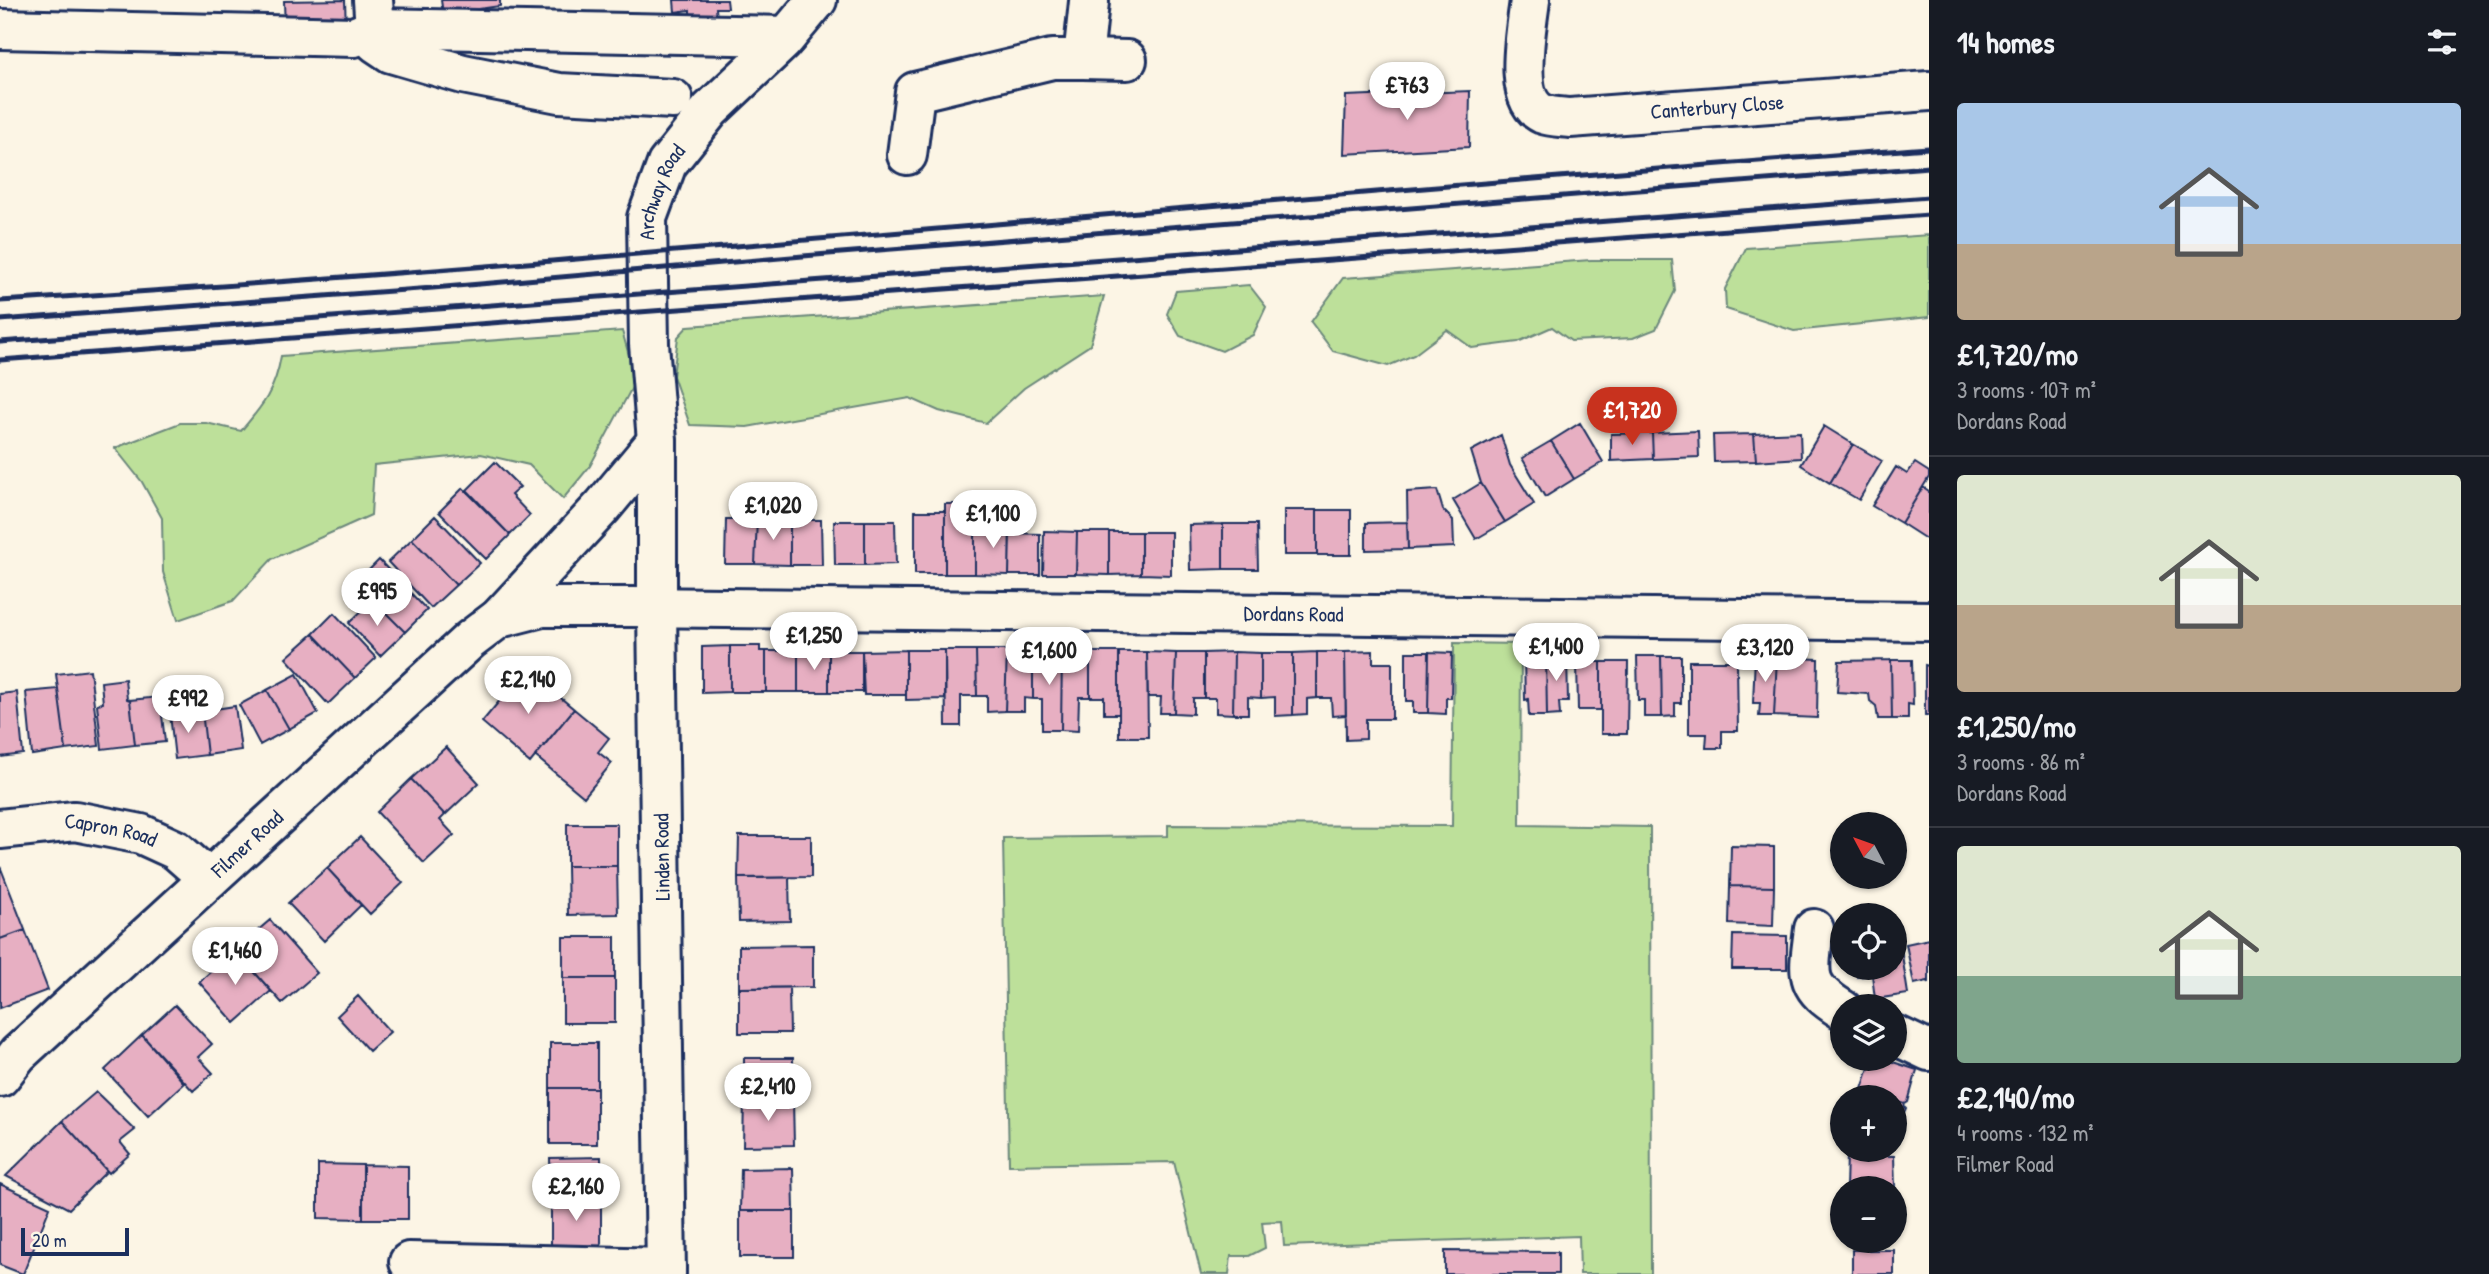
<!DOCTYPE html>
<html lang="en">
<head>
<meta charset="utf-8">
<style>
  body { margin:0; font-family:"Patrick Hand",sans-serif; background:#20242c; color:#f1f3f6; height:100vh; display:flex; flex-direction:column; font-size:26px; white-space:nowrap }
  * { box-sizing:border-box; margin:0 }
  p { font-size:23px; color:#9ea1a6 }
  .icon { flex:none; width:38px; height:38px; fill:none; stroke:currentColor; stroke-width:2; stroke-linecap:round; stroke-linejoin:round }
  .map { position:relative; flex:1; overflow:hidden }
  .side { display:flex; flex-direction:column; background:#171b24; width:560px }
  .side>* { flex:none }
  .needle { width:46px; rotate:311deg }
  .buttons { position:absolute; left:1830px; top:812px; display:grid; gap:14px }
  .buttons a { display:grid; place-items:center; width:77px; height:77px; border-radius:50%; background:#171b24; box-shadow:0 2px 5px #0004; font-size:35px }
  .scale { position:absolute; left:21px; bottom:18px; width:108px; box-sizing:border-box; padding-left:7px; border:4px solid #1b2f5e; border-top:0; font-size:19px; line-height:24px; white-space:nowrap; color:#1b2f5e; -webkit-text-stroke:5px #fcf5e5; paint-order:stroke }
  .price { position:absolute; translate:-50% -60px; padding:0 16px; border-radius:24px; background:#fff; color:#222; font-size:23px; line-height:46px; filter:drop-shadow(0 2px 4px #0008) }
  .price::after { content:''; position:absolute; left:50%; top:42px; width:21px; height:16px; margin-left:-10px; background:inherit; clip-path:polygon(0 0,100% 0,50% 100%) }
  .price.on { background:#c8321e; color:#fff }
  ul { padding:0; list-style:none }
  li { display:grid; align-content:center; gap:14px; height:371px; padding:0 28px }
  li+li { border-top:2px solid #363941 }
  li span { display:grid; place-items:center; height:217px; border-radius:7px; color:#555 }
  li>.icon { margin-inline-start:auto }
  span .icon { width:126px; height:126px; fill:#fffc; stroke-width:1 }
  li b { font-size:30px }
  h2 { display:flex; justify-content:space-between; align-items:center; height:84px; padding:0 28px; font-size:30px }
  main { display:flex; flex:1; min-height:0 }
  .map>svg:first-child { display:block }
</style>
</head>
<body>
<main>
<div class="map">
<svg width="1929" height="1274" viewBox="0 0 1929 1274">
  <rect width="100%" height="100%" fill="#fcf5e5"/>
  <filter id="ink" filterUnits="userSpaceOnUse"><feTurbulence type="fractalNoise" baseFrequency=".0143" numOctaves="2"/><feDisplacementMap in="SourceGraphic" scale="14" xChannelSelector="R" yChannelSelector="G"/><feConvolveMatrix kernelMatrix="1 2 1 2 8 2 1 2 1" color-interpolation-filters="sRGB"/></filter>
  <g filter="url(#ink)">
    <path fill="#bde09a" stroke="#6c887c" stroke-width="2" d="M1929,235v82l-135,14 -68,-22 -1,-20 21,-41z
      M1591,260h81l3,31 -19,38 -23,9 -62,3 -19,-14 -34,15 -46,6 -25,-18 -33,25 -26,11 -55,-15 -22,-29 32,-44z
      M1249,285l17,22 -13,28 -31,16 -42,-15 -13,-22 9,-23z
      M1104,296l-14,49 -66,43 -38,35 -47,-12 -29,-13 -163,29 -57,-2 -17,-49 5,-39 10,-11z
      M622,331l14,49 -46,86 -27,33 -34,-34 -48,-11 -107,11 -3,50 -99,44 -39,42 -55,19 -15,-48 -1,-54 -20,-36 -27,-34 65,-25h26l35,8c22,-26 34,-40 40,-75z
      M1454,643l67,1 -1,181 130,2 1,447h-71l-1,-38 -295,10 -2,-25 -20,1 3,26 -16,8h-18l-2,18h-28l-27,-112 -165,3 -6,-327 165,-2v-11l284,1z"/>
    <path fill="#e7afc2" stroke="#1b2f5e" stroke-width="2" d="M345,0l1,28 -61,2 -1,-29z
      M441,0h59v6l-57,8z
      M674,0h53l1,8h-12l1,11 -27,4v-13l-15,2z
      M1470,91l-1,56 -125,7 2,-58z
      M1580,423l23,39 -29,17 -23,-38z
      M1824,426l29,18 -23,39 -29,-18z
      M1698,431l1,26 -46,2 -1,-26z
      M1800,432l1,26 -45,3 -2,-27z
      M1652,433l1,26 -42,2v-27z
      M1754,434l2,27 -42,1 -1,-27z
      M1501,435l9,30 24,39 -29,18 -24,-39 -10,-32z
      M1551,441l23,38 -29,18 -23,-39z
      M1853,444l29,17 -23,39 -29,-17z
      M495,462l25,25 -9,8 19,20 -20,20 -43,-45z
      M1915,463l14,9v5l-28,46 -29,-17 24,-39 11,7z
      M1481,483l24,39 -29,17 -23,-39z
      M1923,487l6,4v50l-28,-18z
      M463,488l47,47 -24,24 -47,-47z
      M1437,490l6,20 10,10 1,27 -46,2 -1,-57z
      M945,504h30v70h-30z
      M1284,510h33v45h-33z
      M1317,510h34v45h-34z
      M915,511h30v63h-30z
      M435,516l45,47 -24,22 -44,-46z
      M998,518h12l-1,57 -34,-1v-43h23z
      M726,519h31l-2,45h-30z
      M757,519l33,1v45l-35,-1z
      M790,520h31l1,45h-32z
      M834,521h31v44h-30z
      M865,521h30l1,43 -31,1z
      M1407,522l1,27 -42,1v-27z
      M1223,524h34l1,45h-35z
      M1223,524v45l-33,1 -1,-45z
      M1044,531l33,1 -1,42h-33z
      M1077,532h32v43l-33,-1z
      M1109,532h32v42l-32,1z
      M1141,532h30v43l-30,-1z
      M1010,533l30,1v41h-31z
      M412,539l44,46 -25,23 -43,-46z
      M379,560l48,50 -22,22 -32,-32 3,-2 -17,-18z
      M373,600l32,32 -25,24 -31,-33z
      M334,613l42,45 -21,20 -42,-44z
      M313,634l42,44 -27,26 -42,-46z
      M730,646v46l-28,1v-46z
      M730,646h30v5h6v41h-36z
      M906,650v45h-42l-2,-44z
      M906,650h39v49l-39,1z
      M945,650h31l1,46h-16v30h-15z
      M976,650h31l-2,61 -18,1v-16h-10z
      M1007,650l26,1v48l-9,-1v13h-19z
      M766,651h32v41h-32z
      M798,651h31v41h-31z
      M829,651h33v41h-33z
      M1033,651l29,1 -1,78h-19v-31h-9z
      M1373,651v12h19v56h-26v20l-20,1 -1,-88z
      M1062,652h28v45h-11l-1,34 -17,-1z
      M1090,652h29v62h-15v-17h-14z
      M1119,652h28l1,85h-29z
      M1147,652l29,1 -2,60h-14l1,-16h-13z
      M1234,652l27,1v45l-13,-1v17h-15z
      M1234,652l-1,62 -17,-1v-15h-12v-45z
      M1317,652v46l-10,1v15l-14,1v-62z
      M1317,652h28l1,63 -14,1 -1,-18h-14z
      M1406,652h23l-1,61h-15v-12h-7z
      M1429,652l23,1 -1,45h-5v16l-18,-1z
      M1176,653h28v45h-11v16l-19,-1z
      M1261,653h32v62l-18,1v-19l-14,1z
      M1546,655l1,61h-18l-1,-17 -3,1 -1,-44z
      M1546,655h21l1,47h-9l1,13 -13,1z
      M1637,656h24l1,61h-18v-17h-6z
      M1661,656h20v47h-6v13l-13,1z
      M1755,656l22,1 -3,59h-15l1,-13h-7z
      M1777,657l41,2 -1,59 -43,-2z
      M1891,660l1,59h-14l-2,-13 -6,-5 -1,-7 -32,-2 2,-31z
      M1891,660h21l1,45 -5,-1v15h-16z
      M1689,661h48l1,70h-16v17h-16l1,-14h-18z
      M1577,662h24v48h-23z
      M1601,662h27l-1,72h-26z
      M1925,665l4,1v49h-4z
      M526,669l48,40 -44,54 -48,-41z
      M90,670l9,76 -33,4 -10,-76z
      M297,674l21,39 -29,16 -22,-39z
      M125,679l2,20 3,1 5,45 -33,4 -5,-45 6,-1 -2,-21z
      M58,689l8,61 -34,5 -6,-63z
      M267,690l22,39 -29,16 -21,-40z
      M17,692l6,62 -23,3v-63z
      M160,697l5,45 -30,3 -5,-45z
      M235,706l6,44 -34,5 -5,-44z
      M574,709l35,29 -11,14 14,11 -28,34 -49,-41z
      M202,711l5,44 -32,4 -5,-45z
      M446,747l33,36 -34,32 -34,-36z
      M411,779l34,36 -5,5 14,15 -30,28 -47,-51z
      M567,824h50v42h-50z
      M739,836h72v41l-73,1z
      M360,837l43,46 -33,31 -43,-46z
      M1731,846l43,1v40l-44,-1z
      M0,866l25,64 -25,9z
      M567,866h50l1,48 -50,1z
      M327,868l34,37 -37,36 -36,-38z
      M738,878h51l1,43 -51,1z
      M1730,886l44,1 -1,39 -44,-2z
      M270,920l47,53 -35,30 -47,-53z
      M1898,929l10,65 -33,5 -3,-24 -15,2 -2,-9h40v-38z
      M25,930l23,60 -48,18v-69z
      M1733,935l54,1v33h-55z
      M563,937h52v41h-52z
      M1929,939v45l-1,-3 -14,3 -8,-40z
      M813,945v42l-74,1v-42z
      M235,950l36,41 -36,32 -36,-41z
      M563,978h52v45h-52z
      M739,988h50l1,45h-51z
      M358,996l32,36 -21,19 -32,-35z
      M175,1005l37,39 -14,13 15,16 -20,18 -51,-56z
      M142,1035l42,48 -36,33 -43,-46z
      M550,1043h47v45h-47z
      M744,1058h49v42h-49z
      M1872,1059h12l33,11 -9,32 -3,2 -10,-3v-4h-9l-24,-8z
      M550,1088h47v56h-47z
      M96,1092l39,38 -15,12 10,12 -21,19 -47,-52z
      M744,1100h49l1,45 -51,1z
      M1895,1101l10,3 -1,3 2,1 -11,25z
      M62,1121l45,50 -38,38 -63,-33z
      M1847,1155l47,1 1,32h-49z
      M601,1157v42l-50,1 -1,-42z
      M318,1164l45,1v54l-45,-1z
      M363,1165l45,1v53h-45z
      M793,1168l1,43h-54l1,-42z
      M0,1184l50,23 -27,67 -23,-9z
      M601,1199v48h-50v-47z
      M740,1211h54v46h-54z
      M1852,1250h42v24h-42z
      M1445,1251l113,1v22h-113z"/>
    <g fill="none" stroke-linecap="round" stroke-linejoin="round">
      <g stroke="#1b2f5e" stroke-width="44">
        <g id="minor">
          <path d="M373,0l3,43 15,10 72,21 96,19 114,6"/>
          <path id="s1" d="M1530,0c-3,28 -19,100 13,114 8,3 19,3 27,4l359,-27"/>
          <path d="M0,29l354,8 21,-9 412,8"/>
          <path d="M1083,59l44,1"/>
          <path d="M907,155l8,-63 137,-33h31l6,-57"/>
          <path id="s2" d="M499,618l43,-11h89l1298,14"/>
          <path id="s3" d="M0,829l75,-8 66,13 35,16 33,29"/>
          <path d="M1814,929c-5,44 -12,56 29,81"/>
          <path d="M1895,1035l34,16"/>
          <path id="s4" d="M0,1077l18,-23 452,-414 29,-22 104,-112 54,-65"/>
          <path d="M409,1262l257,6"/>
          <path id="s5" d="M666,1274l-9,-666v-167l-8,-97 -2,-126 20,-54 43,-54 72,-68 35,-42"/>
        </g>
      </g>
      <use href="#minor" stroke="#fcf5e5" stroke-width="38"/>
      <path stroke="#1b2f5e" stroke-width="5" d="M0,301c644,-41 1286,-106 1929,-153
        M0,320l433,-32 370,-32 1126,-89
        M0,342l1929,-145
        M0,360l1929,-145"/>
    </g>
  </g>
  <g text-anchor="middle" stroke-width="6" stroke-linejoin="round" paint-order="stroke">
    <g font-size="21" fill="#1b2f5e" stroke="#fcf5e5">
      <text dy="7" stroke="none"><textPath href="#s1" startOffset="296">Canterbury Close</textPath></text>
      <text dy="7" stroke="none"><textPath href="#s5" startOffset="1085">Archway Road</textPath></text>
      <text dy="7" stroke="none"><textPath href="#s2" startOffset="796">Dordans Road</textPath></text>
      <text dy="7" stroke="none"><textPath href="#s3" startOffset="112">Capron Road</textPath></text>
      <text dy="7" stroke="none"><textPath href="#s4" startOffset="340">Filmer Road</textPath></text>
      <text transform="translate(662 857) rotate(-91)" y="7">Linden Road</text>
    </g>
  </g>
</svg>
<div class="buttons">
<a><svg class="needle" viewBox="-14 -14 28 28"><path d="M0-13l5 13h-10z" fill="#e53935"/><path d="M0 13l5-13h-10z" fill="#9ea1a6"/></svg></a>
<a><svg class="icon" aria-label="locate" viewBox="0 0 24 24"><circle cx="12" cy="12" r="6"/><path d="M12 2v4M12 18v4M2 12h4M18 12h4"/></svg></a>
<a><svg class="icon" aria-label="layers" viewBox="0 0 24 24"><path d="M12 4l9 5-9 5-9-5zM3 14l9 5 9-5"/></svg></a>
<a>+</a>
<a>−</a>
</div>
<div class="scale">20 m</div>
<b class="price" style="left:1407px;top:122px">£763</b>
<b class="price on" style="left:1632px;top:447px">£1,720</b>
<b class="price" style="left:773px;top:542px">£1,020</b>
<b class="price" style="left:993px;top:550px">£1,100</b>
<b class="price" style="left:377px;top:628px">£995</b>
<b class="price" style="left:814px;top:672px">£1,250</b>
<b class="price" style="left:1556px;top:683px">£1,400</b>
<b class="price" style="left:1765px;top:684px">£3,120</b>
<b class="price" style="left:1049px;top:687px">£1,600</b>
<b class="price" style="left:528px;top:716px">£2,140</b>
<b class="price" style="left:188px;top:735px">£992</b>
<b class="price" style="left:235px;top:987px">£1,460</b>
<b class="price" style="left:768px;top:1123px">£2,410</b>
<b class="price" style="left:576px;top:1223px">£2,160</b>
</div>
<section class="side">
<h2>14 homes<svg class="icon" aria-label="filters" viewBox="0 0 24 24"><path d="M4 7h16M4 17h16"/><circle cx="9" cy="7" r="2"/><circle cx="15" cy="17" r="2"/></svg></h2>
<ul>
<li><span style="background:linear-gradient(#a9c7e8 65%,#b9a48a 0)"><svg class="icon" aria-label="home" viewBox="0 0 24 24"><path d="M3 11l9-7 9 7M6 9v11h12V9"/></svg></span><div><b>£1,720/mo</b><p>3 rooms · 107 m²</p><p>Dordans Road</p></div></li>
<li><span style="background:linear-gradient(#dfe7d0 60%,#b9a48a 0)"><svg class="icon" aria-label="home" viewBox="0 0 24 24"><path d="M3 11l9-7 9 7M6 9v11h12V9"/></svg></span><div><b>£1,250/mo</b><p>3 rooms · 86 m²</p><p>Dordans Road</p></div></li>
<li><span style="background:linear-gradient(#dfe7d0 60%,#7fa58c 0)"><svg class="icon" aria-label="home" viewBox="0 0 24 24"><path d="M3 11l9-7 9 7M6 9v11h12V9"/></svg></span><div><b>£2,140/mo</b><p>4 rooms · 132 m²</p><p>Filmer Road</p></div></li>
</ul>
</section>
</main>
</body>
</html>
